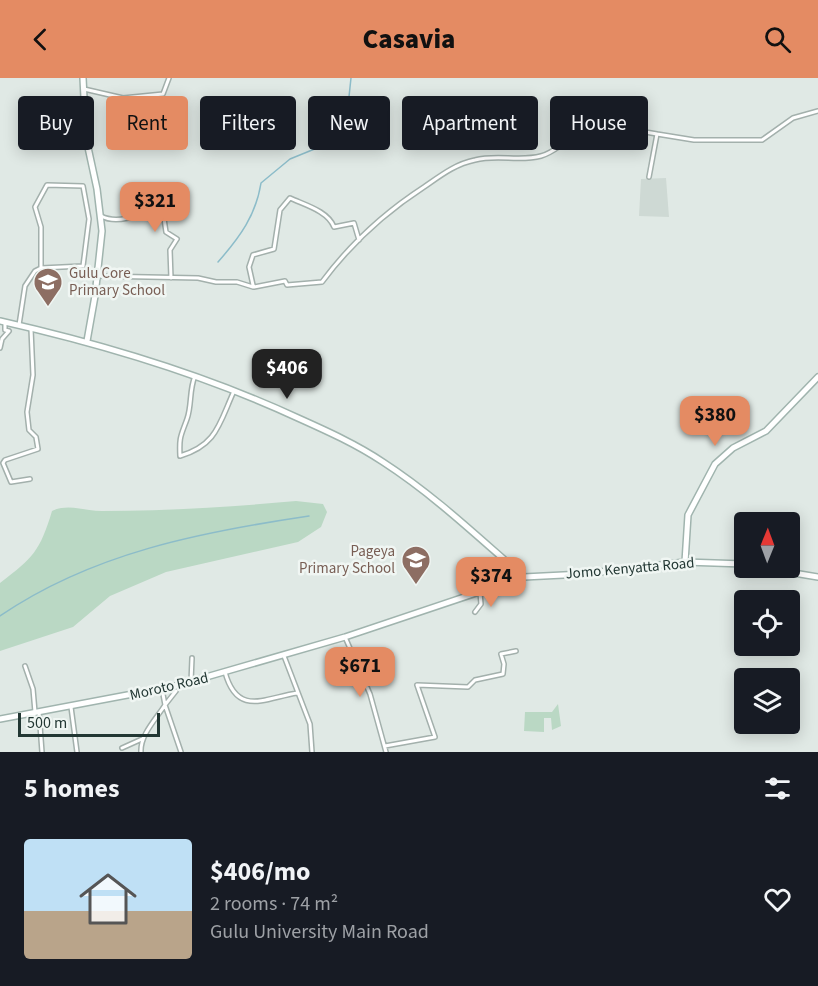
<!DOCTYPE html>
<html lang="en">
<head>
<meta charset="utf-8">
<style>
  body { margin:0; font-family:"Source Sans 3",sans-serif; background:#20242c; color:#f1f3f6; height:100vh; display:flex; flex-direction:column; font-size:22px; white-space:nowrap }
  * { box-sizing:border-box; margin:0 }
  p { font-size:20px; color:#9ea1a6 }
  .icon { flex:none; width:33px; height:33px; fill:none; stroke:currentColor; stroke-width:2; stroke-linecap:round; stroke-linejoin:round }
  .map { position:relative; height:674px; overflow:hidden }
  .sheet { display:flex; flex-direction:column; background:#171b24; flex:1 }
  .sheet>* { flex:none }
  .guide { position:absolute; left:18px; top:18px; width:783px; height:54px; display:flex; gap:12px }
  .needle { width:39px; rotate:1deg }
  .controls { position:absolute; left:734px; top:434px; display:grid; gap:12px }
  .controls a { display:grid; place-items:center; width:66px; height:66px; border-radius:6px; background:#171b24; box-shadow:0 3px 15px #0003; font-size:30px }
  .scale { position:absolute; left:18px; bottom:15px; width:142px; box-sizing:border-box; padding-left:6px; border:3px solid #223733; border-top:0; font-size:16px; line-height:21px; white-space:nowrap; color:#223733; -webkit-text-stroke:4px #f0f6f3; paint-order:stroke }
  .price { position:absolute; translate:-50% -51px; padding:0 14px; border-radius:12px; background:#e48b63; color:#111; font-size:20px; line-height:39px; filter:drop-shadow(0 2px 3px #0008) }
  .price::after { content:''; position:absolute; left:50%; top:36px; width:18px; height:14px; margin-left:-9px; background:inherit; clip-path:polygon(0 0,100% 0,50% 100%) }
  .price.selected { background:#222; color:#fff }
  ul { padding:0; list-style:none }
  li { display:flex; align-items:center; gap:18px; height:150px; padding:0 24px }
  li+li { border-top:2px solid #363941 }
  li span { display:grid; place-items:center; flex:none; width:168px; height:120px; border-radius:6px; color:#555 }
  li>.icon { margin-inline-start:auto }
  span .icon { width:72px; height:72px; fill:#fffc; stroke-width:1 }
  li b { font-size:26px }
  h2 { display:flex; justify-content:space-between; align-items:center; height:72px; padding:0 24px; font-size:26px }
  .chip { padding:0 21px; border-radius:6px; background:#171b24; box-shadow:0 3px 15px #0003; font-size:21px; line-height:54px }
  .chip.selected { background:#e48b63; color:#111 }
  header { display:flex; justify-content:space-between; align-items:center; height:78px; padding:0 24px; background:#e48b63; color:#111; font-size:27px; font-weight:800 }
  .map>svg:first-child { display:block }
</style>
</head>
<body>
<header><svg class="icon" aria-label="back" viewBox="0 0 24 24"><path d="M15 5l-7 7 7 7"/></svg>Casavia<svg class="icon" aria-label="search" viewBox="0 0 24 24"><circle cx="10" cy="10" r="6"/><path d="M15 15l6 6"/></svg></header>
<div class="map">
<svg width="818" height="674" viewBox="0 0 818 674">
  <rect width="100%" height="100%" fill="#e0e9e5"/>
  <path fill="#ced9d4" d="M666,100l3,39 -30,-1 2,-37z"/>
  <path fill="#bad8c4" d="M296,423l27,3 4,8 -6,15 -23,15 -132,30 -56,24 -37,31 -73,24v-68c33,-25 40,-32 52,-72 16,-8 33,0 50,0 65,0 129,-4 194,-10z
    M558,626l3,22 -9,4 -1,-12h-7v14l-20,-1 1,-19h27z"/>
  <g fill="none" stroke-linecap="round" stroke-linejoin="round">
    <path stroke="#8cbcc9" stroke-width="1.5" d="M218,184c22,-25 38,-47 43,-79l29,-24 27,-11 17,-28 14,-14 3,-28
      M0,538c92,-63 201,-84 309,-100"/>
    <g stroke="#a3b0ac" stroke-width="6">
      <path id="street" d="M84,11l39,9 40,-4 6,-16
        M649,99l8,-43 37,6h68l31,-22 25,-7
        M155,128l8,6 3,20 11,7 -7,11 1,28
        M101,138c23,12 51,-10 73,-16
        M359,162l-5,-17 -20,4c-6,-16 -29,-22 -44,-29l-10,12 -6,39 -21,6 -4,12 4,18 1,2 31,-6 2,4 35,-3c29,-39 62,-69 102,-95 16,-11 31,-23 51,-27 23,-6 44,2 66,-4 12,-3 21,-13 32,-18 24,-13 58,-9 84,-4
        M98,198l100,2 18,4h21l16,5
        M19,247l6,-39 10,-15 6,-3 42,-2 6,-47 -6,-33 -36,-1 -12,22 6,20v41
        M0,270l2,-9 7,-8 -4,-1v-7
        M195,298c-6,14 -3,29 -8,43 -6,17 -8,17 -7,37 37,-11 39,-32 54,-65
        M30,401l-19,3 -8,-19 2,-3 33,-11 -2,-12 -7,-7 -2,-18 6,-37 -2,-46
        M475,497l1,17
        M475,534l6,-8 -1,-11
        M345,559l25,57 16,58
        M284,578l26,68 2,28
        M25,588l8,23 2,23
        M225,594c12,45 40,26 72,21
        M191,604l1,-24
        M176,613l-11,14 16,47
        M71,629l6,45
        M39,634l3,40
        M385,668l50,-9 -18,-52 51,2 7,-7 28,-6 1,-10 -3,-10 15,-3
        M122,670l20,-9
        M141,674c-1,-17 15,-33 24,-47l-3,-16"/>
    </g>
    <g stroke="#a0b4ae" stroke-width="8">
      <path id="secondary" d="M83,0l3,60 11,51 5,42 -7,65 -8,45
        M0,243c102,23 203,53 298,97 29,13 58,26 85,44 51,33 95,75 141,115
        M685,484l3,-47 27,-51 18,-16 33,-17 52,-54
        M758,489l60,10
        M0,641l175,-33 170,-49 179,-60 59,-3 102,-12 59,2"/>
    </g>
    <use href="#street" stroke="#fff" stroke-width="3"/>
    <use href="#secondary" stroke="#fff" stroke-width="5"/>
  </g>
  <defs>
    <g id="school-pin" transform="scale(1.5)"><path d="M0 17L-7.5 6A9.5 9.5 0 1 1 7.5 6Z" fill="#8d6e63" stroke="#f0f6f3"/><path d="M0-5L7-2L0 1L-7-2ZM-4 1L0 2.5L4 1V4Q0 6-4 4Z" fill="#fff"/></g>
  </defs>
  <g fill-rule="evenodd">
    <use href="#school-pin" x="48" y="204"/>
    <use href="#school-pin" x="416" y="482"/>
  </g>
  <g text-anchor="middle" stroke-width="5" stroke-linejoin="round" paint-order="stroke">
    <g font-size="15" fill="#785e54" stroke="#f0f6f3" text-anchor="start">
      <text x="69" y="200">Gulu Core<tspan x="69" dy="17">Primary School</tspan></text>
      <text x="395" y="478" text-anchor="end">Pageya<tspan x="395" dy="17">Primary School</tspan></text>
    </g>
    <g font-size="15" fill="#223733" stroke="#f0f6f3">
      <text transform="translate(630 490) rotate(-5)" y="5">Jomo Kenyatta Road</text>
      <text transform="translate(169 608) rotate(-13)" y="5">Moroto Road</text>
    </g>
  </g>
</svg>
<div class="controls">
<a><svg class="needle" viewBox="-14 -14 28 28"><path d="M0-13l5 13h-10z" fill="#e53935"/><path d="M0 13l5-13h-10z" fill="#9ea1a6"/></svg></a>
<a><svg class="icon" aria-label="locate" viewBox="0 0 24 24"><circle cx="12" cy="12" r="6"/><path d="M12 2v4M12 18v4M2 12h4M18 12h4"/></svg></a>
<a><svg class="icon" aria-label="layers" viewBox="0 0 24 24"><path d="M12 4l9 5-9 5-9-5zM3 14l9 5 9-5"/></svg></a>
</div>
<div class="scale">500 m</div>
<b class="price" style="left:155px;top:155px">$321</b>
<b class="price selected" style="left:287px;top:322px">$406</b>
<b class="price" style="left:715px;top:369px">$380</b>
<b class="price" style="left:491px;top:530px">$374</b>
<b class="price" style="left:360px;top:620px">$671</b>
<div class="guide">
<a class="chip">Buy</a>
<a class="chip selected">Rent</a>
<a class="chip">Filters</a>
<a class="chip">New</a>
<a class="chip">Apartment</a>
<a class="chip">House</a>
</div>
</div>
<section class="sheet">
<h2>5 homes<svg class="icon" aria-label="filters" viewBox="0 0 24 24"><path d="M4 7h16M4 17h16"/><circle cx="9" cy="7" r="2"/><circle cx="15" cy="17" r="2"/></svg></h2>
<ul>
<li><span style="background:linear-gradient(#bfe0f5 60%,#b9a48a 0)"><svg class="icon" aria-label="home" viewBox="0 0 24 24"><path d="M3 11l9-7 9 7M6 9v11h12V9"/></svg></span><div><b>$406/mo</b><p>2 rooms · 74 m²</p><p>Gulu University Main Road</p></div><svg class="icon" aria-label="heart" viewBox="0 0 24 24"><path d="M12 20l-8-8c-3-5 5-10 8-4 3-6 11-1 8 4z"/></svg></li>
</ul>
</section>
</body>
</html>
